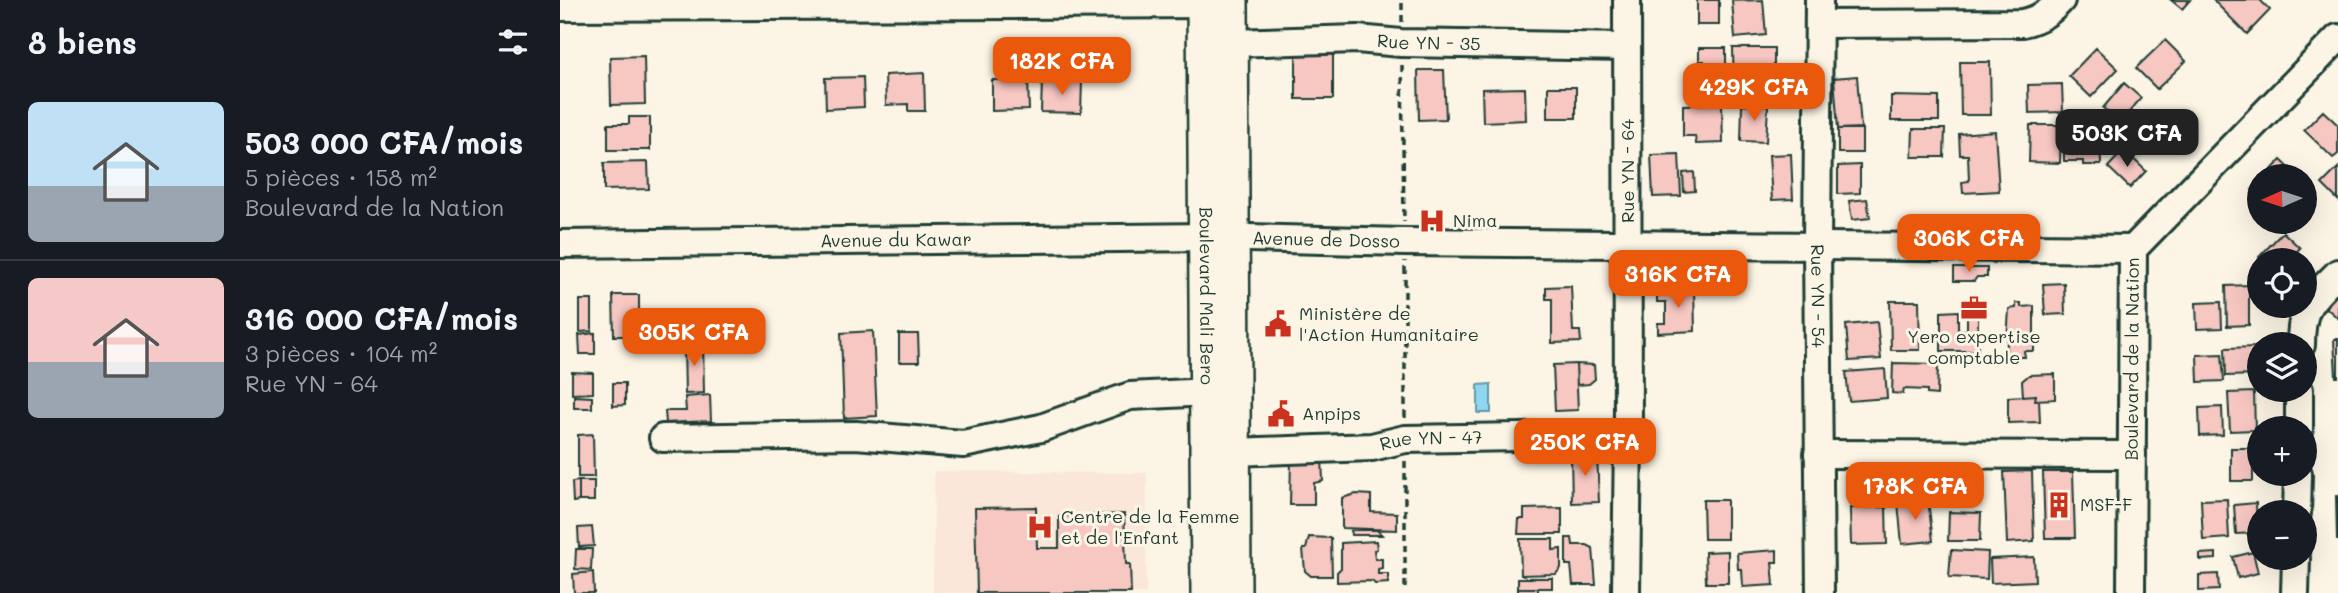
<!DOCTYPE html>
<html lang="fr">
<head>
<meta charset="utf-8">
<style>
  body { margin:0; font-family:Mali,sans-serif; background:#20242c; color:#f1f3f6; height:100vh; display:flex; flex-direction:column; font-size:26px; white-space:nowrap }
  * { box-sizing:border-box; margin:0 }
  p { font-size:23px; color:#9ea1a6 }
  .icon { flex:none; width:38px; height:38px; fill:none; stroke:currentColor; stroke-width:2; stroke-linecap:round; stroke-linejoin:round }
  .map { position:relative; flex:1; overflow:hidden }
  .drawer { display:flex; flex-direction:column; background:#171b24; width:560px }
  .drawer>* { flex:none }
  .needle { width:46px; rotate:267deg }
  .fabs { position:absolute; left:1687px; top:164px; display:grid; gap:14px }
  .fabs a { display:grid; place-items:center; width:70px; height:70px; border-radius:50%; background:#171b24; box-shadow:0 7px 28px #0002; font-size:35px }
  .price { position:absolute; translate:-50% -60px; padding:0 16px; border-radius:14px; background:#ea580c; color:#fff; font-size:23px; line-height:46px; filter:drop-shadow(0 2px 4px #0008) }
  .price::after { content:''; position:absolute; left:50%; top:42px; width:21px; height:16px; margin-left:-10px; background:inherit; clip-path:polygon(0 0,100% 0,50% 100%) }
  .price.on { background:#222; color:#fff }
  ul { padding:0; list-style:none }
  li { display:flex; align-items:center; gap:21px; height:175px; padding:0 28px }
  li+li { border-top:2px solid #363941 }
  li span { display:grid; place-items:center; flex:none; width:196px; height:140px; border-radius:10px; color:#555 }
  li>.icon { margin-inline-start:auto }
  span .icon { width:84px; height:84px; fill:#fffc; stroke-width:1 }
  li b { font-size:30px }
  h2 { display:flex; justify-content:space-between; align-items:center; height:84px; padding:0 28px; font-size:30px }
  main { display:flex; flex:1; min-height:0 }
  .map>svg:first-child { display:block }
</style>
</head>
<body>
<main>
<section class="drawer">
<h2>8 biens<svg class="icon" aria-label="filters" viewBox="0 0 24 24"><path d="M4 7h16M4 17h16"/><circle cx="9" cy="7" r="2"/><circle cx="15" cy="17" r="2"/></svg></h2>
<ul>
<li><span style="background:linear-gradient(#bfe0f5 60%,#9aa5b1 0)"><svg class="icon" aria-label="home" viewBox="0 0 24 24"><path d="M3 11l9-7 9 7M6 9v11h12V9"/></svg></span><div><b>503 000 CFA/mois</b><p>5 pièces · 158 m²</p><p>Boulevard de la Nation</p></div></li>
<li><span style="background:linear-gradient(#f6c9c9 60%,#9aa5b1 0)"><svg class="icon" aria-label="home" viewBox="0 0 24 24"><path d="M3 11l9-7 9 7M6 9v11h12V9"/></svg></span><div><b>316 000 CFA/mois</b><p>3 pièces · 104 m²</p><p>Rue YN - 64</p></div></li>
</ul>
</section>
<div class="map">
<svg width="1778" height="593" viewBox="0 0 1778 593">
  <rect width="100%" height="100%" fill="#fcf5e5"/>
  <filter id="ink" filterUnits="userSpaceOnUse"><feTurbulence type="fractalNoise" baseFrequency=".0143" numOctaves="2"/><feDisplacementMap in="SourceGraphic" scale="14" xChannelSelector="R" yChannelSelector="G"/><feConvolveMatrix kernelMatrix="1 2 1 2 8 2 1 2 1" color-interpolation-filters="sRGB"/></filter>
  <g filter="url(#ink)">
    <path fill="#fae7da" d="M374,471l213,2 -1,120h-213z"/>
    <path fill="#8fd7f1" stroke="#6299a5" stroke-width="2" d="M931,384v29h-13v-28z"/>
    <path fill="#f7c7c2" stroke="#1f3d34" stroke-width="2" d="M1137,0h22v25h-22z
      M1203,0l3,35 -31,3 -3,-37z
      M1611,0h19l-8,9z
      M1653,0h47l10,10 -23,24z
      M1605,40l21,21 -29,28 -21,-21z
      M736,48h37v51h-37z
      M1139,48h27v48h-27v-18l5,1v-18h-5z
      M1173,48h41v46h-40z
      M1536,48l22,21 -27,28 -22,-21z
      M84,56l1,48 -34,1 -1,-48z
      M1400,62h30l1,53h-30z
      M858,70h26l2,49 -27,1z
      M364,73l1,38h-17v-7l-22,1 -1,-30z
      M1297,76l4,52 -23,1 -4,-51z
      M303,77l1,30 -38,2 -1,-31z
      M468,79l1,31 -37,1v-31z
      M482,81l40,1 -1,31 -40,-1z
      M1564,83l17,15 -21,25 -17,-15z
      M1502,84l1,28 -34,1 -1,-28z
      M988,87h28v31h-28z
      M965,88l1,32 -43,2 -1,-33z
      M1331,96l48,1v24h-48z
      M1162,104l1,39 -27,1 -1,-8h-12v-31z
      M1182,105l26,1 -2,36 -25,-1z
      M1763,111l15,14v29l-5,4 -29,-28z
      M69,117h21v33h-42v-26h21z
      M1470,125h31l-1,38 -31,-1z
      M1278,129h24v24h-24z
      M1353,129h32l-1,28h-32z
      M1435,131l4,60 -36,2 -1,-11 7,-1 -1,-26h-8l-1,-21z
      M1540,131l1,34h-18v-4h-19v-29z
      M1564,150l22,21 -16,17 -22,-21z
      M1119,154l2,42 -28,1 -2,-42z
      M1231,154l2,45 -21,1 -3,-45z
      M1721,160l18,17h-34z
      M88,162l1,27 -45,1v-27z
      M1300,165v28l-22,1v-28z
      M1778,168v32l-16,-16z
      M1134,172l1,19 -11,1 -1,-19z
      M1699,182v15l-7,-7z
      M1307,199l3,19 -18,2 -3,-19z
      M1723,232l17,16 -12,13h-25l-4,-4z
      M1394,268h33v9h-10l-3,4h-20z
      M1504,283l1,31 -20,1 -2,-31z
      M1689,285v40l-22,1 -1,-40z
      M1011,286l2,45h7l1,11 -29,1v-44h-6v-12z
      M1134,288l1,43 -37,2v-10h8v-21h-9v-12z
      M1778,290v28l-14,-12z
      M53,295h26v41h-25z
      M20,300h12v31l-12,1z
      M1330,301h29l1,49h-29z
      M1661,302l1,26 -25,1 -1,-26z
      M1456,303h5v4l13,-1v45h-10l1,6h-19l3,-48 7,-1z
      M1398,311v19h9v-18h11v39h-37v-39z
      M1317,322l4,37 -32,2 -3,-36z
      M167,325l-1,17 -60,1v-16z
      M313,331l4,85 -33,2 -3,-85z
      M35,333v21h-15l-1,-19z
      M339,334h19l1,28h-20z
      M1774,339h4v38h-2z
      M143,342l1,51 -19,1 -1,-49z
      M1697,347l1,28 -32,1 -1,-28z
      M1662,354l2,27 -26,1 -1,-27z
      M1333,363l45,1 -1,31 -10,-1v-4l-23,-1 -1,5 -11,-1z
      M1016,364l2,46 -23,1 -2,-46z
      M1016,364l18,1 1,14 -6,5 -12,1z
      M1325,369l2,29 -38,3 -3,-29z
      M12,372l21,1v20l-21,1z
      M1495,374v25l-20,1 1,-5 -13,1 -1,-15 7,-6z
      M53,383h12v22l-12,1z
      M1694,392l1,38 -25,1 -2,-38z
      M150,395l1,26 -45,2 -1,-12h21l-1,-14z
      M1476,395l-1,5h4l1,22 -32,1v-26z
      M14,396l18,1v11h-18z
      M1662,407l1,28 -23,1 -1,-28z
      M33,434l1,43h-16v-42z
      M1671,448h22v33h-22z
      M1037,453l2,49 -27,1 -1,-48z
      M731,458h31l1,23 -9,2v22h-24z
      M1472,471l2,70 -27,2 -3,-71z
      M1483,472h30l2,66h-30z
      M19,481h15v20h-15z
      M19,481v20l-6,1 -1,-20z
      M796,494l15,1v17l26,1v17l-55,-2v-30z
      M1776,496h2v44h-1z
      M1667,499l2,39 -26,2 -2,-40z
      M1143,500h24v39h-23z
      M1368,500l5,41 -31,3 -4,-41z
      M1696,503l1,30 -21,1 -2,-29z
      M476,507l1,41h22v-32l65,-2 2,50h4l1,29h-154l-2,-85z
      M1326,507l1,37 -36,1 -1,-37z
      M1002,508v26h-44l1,-15h5v-10z
      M1389,512l32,1 -1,28h-32z
      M32,527l2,19 -15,1 -1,-19z
      M791,530h26l5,5h-30z
      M749,537l22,1 1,38h-21l-6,-5 -2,-22h3z
      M1006,538h6l1,7h14l6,3 3,37h-23l-2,-20h-5z
      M960,539h33v11l8,-1v19l-5,6 -35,1z
      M816,541l1,8 -3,1 1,9h7v9l-4,1v5h10v9l-13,1 -3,-3 -35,1v-10l4,-4v-25z
      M16,549h16l-1,21 -16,-1z
      M1217,550v12h-5l2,23 -31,2 -1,-18h-4l-1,-16z
      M1391,550l37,2 -1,27 -38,-2z
      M1168,551v32h-22l-1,-31z
      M1693,552l5,21 -20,5 -5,-21z
      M1656,553v6l-16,1v-6z
      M1474,557l1,24 -44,2 -1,-24z
      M33,572l1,21h-20l-1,-19z
      M1658,574l1,16 -20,1v-16z
      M958,578h34v10h-34z
      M958,588h20v5h-20z"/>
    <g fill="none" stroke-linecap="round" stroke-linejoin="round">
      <g stroke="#1f3d34" stroke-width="32">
        <g id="minor">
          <path id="s1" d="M1259,0l-2,245 3,348"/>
          <path d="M0,7l663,-3"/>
          <path d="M1260,24l203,-1c17,-4 27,-11 38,-23"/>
          <path id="s2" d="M671,43l126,-4 44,4 226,4"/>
          <path id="s3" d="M0,244l647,-7 198,5 728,7"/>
          <path d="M1741,345c0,-40 10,-45 37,-72"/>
          <path d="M1739,429v-39"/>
          <path d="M103,438l193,-3 107,9 78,-16 89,-32 78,-4"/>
          <path id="s4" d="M674,452l138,-5 33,-8 223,-4"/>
          <path d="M1258,454l314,1"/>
          <path d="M1737,513l1,-39"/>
          <path d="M1066,593l2,-158 -1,-435"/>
          <path id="s5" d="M1571,593l2,-344 205,-211"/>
          <path d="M1735,593l1,-35"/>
        </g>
      </g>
      <g stroke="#1f3d34" stroke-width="38">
        <g id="major">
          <path id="s6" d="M644,0l4,593"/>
          <path d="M671,0l3,593"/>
        </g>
      </g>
      <path stroke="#1f3d34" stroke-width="3.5" stroke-dasharray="7 5" stroke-linecap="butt" d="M842,22v-22
        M842,65l2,157
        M845,418v-157
        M845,461v132"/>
      <use href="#minor" stroke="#fcf5e5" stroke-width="26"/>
      <use href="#major" stroke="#fcf5e5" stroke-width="33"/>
    </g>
  </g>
  <defs>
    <g id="hospital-bare" transform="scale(2.1)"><path d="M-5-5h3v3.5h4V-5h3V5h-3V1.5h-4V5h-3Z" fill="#c8321e" stroke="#fcf5e5" stroke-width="2.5" paint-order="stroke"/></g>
    <g id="office-bare" transform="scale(2.1)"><path d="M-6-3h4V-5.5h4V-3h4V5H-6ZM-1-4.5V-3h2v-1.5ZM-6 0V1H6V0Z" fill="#c8321e" stroke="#fcf5e5" stroke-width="2.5" paint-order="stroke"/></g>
    <g id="civic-bare" transform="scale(2.1)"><path d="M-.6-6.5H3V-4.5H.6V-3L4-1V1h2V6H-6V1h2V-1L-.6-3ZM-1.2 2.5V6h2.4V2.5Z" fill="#c8321e" stroke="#fcf5e5" stroke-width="2.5" paint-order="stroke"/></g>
    <g id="building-bare" transform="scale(2.1)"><path d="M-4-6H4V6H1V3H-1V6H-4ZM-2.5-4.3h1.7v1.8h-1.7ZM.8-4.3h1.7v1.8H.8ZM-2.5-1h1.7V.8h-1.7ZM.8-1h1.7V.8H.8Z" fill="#c8321e" stroke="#fcf5e5" stroke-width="2.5" paint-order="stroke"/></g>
  </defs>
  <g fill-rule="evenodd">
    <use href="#hospital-bare" x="872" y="221"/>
    <use href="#office-bare" x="1414" y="308"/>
    <use href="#civic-bare" x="718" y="324"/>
    <use href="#civic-bare" x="721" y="414"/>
    <use href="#building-bare" x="1499" y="505"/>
    <use href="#hospital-bare" x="480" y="527"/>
  </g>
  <g text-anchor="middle" stroke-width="6" stroke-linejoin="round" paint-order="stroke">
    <g font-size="18" fill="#1f3d34" stroke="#fcf5e5">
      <text dy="6" stroke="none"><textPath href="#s2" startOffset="198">Rue YN - 35</textPath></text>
      <text transform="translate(1068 171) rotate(-90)" y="6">Rue YN - 64</text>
      <text dy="6" stroke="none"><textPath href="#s3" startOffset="766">Avenue de Dosso</textPath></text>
      <text dy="6" stroke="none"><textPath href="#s3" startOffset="336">Avenue du Kawar</textPath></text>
      <text dy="6" stroke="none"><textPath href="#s6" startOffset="296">Boulevard Mali Bero</textPath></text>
      <text dy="6" stroke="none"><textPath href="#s1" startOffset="296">Rue YN - 54</textPath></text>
      <text dy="6" stroke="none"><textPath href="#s5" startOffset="234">Boulevard de la Nation</textPath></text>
      <text dy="6" stroke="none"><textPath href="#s4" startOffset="198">Rue YN - 47</textPath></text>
    </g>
    <g font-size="18" fill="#1f3d34" stroke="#fcf5e5" text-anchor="start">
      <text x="893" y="227">Nima</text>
      <text x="739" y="320">Ministère de<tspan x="739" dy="21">l'Action Humanitaire</tspan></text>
      <text x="1414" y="343" text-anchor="middle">Yero expertise<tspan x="1414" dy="21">comptable</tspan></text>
      <text x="742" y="420">Anpips</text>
      <text x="1520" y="511">MSF-F</text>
      <text x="501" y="523">Centre de la Femme<tspan x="501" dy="21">et de l'Enfant</tspan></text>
    </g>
  </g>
</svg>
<div class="fabs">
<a><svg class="needle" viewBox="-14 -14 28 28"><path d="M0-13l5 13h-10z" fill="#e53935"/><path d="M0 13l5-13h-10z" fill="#9ea1a6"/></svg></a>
<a><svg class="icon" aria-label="locate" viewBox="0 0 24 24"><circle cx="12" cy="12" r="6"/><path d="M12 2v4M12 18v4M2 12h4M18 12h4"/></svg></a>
<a><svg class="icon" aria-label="layers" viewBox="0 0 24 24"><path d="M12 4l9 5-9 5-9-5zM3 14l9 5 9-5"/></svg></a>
<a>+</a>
<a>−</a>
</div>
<b class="price" style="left:502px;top:97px">182K CFA</b>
<b class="price" style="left:1194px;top:123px">429K CFA</b>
<b class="price on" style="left:1567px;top:169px">503K CFA</b>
<b class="price" style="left:1409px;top:274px">306K CFA</b>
<b class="price" style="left:1118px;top:310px">316K CFA</b>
<b class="price" style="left:134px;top:368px">305K CFA</b>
<b class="price" style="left:1025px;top:478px">250K CFA</b>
<b class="price" style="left:1355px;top:522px">178K CFA</b>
</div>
</main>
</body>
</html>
